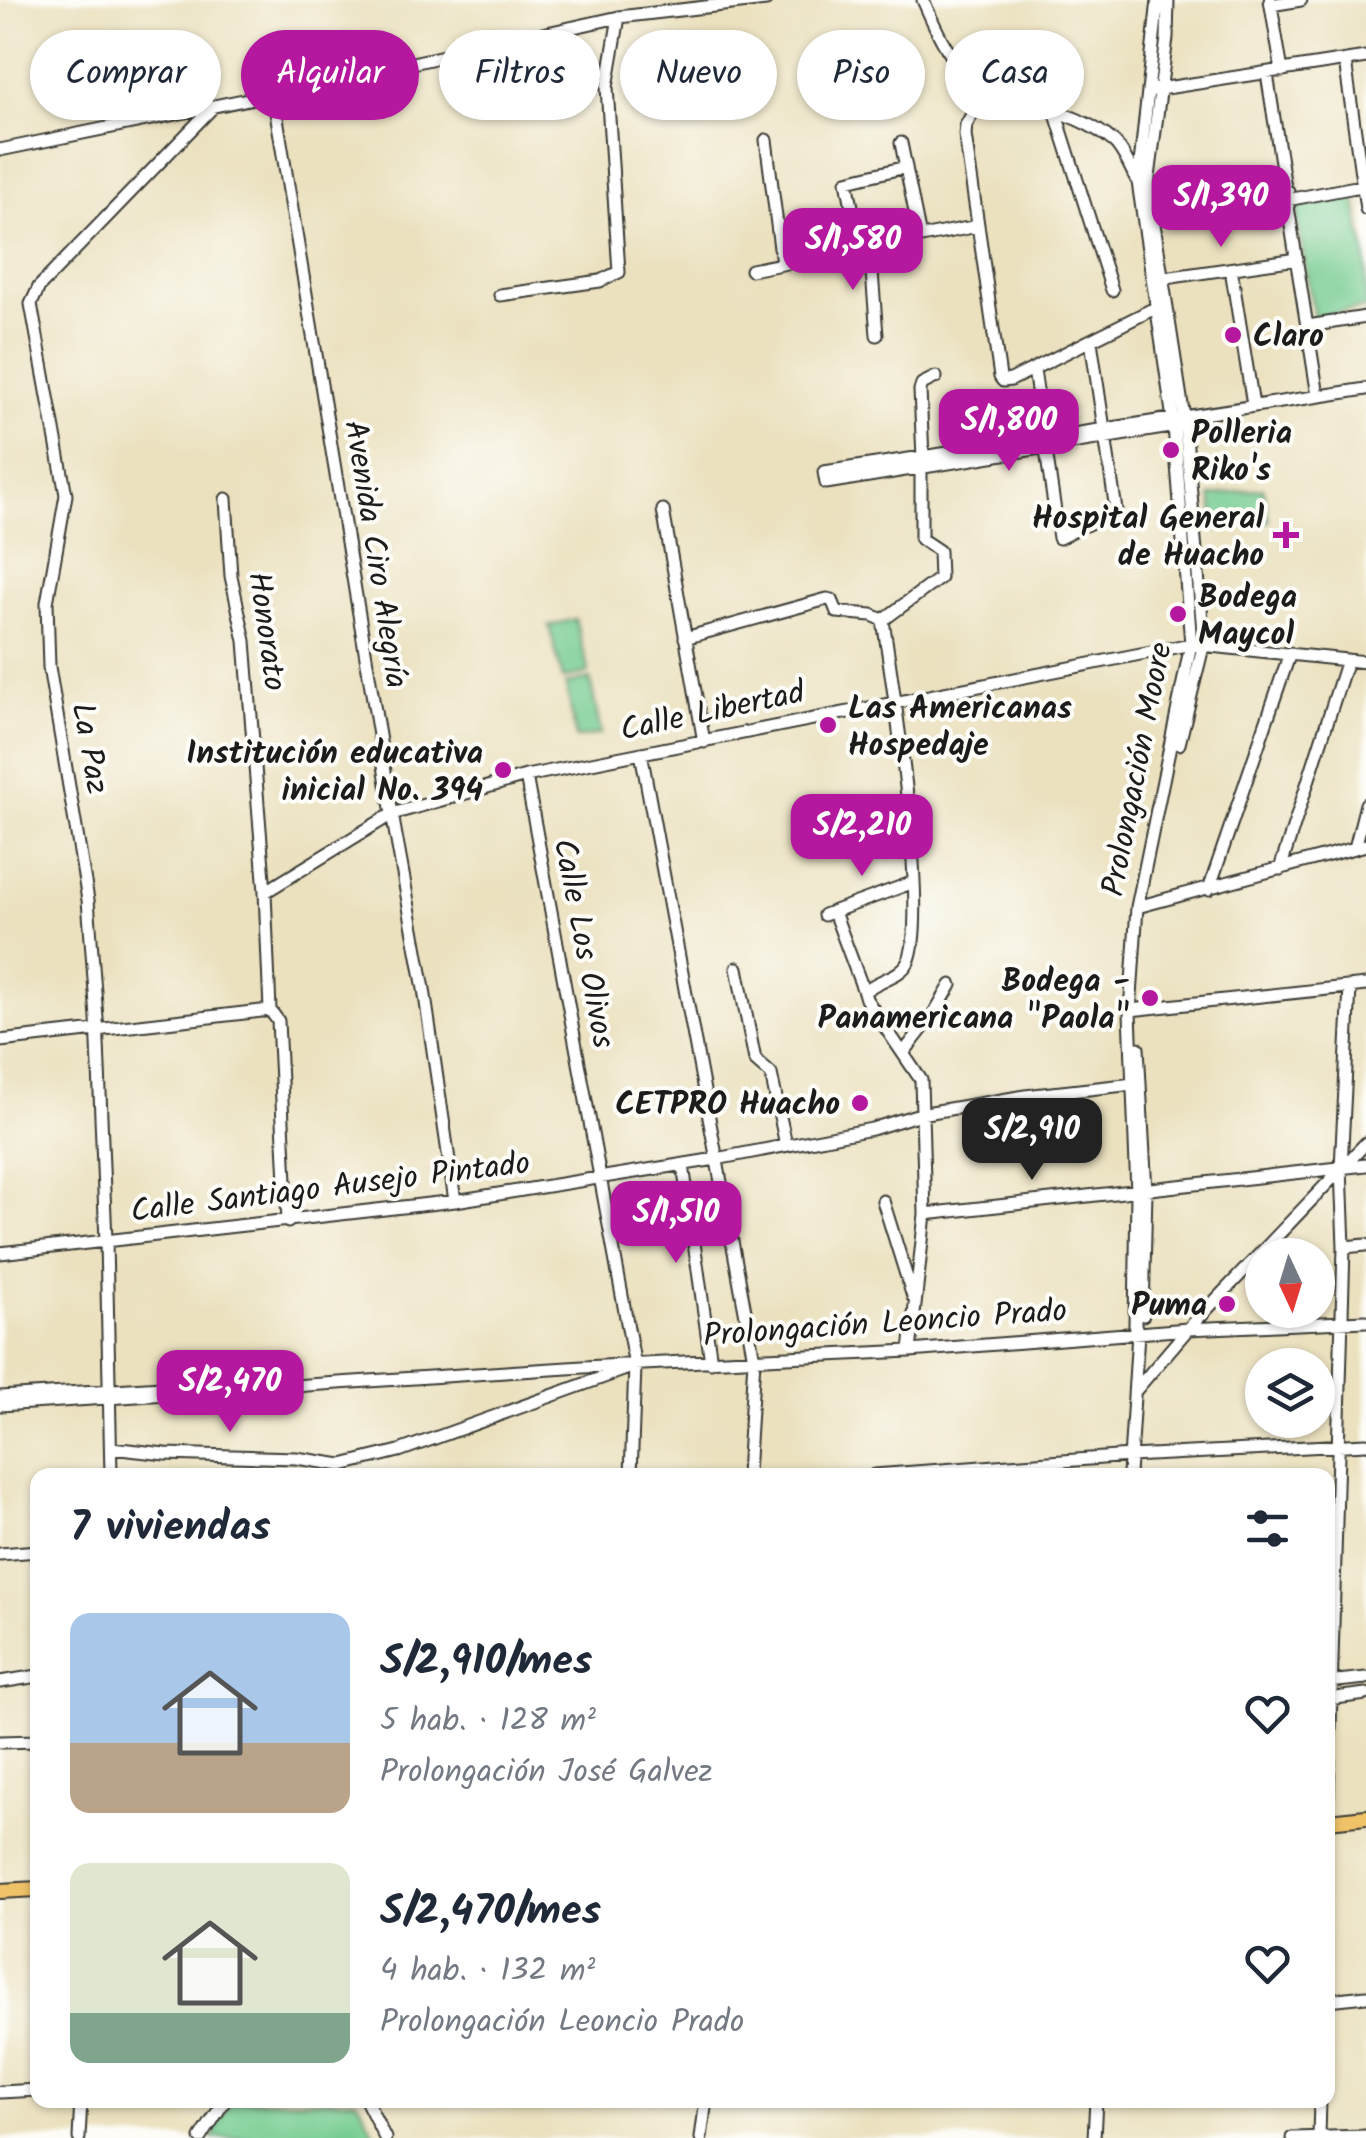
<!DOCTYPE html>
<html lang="es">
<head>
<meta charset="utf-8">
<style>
  body { margin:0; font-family:Kalam,sans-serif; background:#f6f6f7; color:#1f2937; height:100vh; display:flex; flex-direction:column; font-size:38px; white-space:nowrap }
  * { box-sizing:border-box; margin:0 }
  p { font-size:32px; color:#747a83 }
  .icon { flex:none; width:55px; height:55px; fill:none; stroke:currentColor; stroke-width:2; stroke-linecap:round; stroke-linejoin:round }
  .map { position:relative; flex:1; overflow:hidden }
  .drawer { position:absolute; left:30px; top:1468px; width:1305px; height:640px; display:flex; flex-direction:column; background:#fff; border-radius:20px; box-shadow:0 2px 8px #0004 }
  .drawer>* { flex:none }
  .top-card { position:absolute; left:30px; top:30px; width:1308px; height:90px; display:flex; gap:20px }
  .needle { width:65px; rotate:176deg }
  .controls { position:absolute; left:1245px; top:1238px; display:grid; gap:20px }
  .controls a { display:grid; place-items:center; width:90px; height:90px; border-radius:50%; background:#fff; box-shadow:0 2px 8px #0004; font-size:50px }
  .price { position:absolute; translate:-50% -85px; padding:0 22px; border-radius:20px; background:#b5179e; color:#fff; font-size:32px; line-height:65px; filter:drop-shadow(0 2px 5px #0008) }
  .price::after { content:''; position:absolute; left:50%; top:60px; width:30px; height:22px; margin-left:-15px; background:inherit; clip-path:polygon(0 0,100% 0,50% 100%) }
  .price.active { background:#222; color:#fff }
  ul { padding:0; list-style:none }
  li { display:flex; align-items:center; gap:30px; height:250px; padding:0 40px }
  li span { display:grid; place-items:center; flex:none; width:280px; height:200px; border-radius:20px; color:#555 }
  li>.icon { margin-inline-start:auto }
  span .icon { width:120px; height:120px; fill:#fffc; stroke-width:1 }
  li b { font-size:42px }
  h2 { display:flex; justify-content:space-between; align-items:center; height:120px; padding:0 40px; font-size:42px }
  .pill { padding:0 35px; border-radius:45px; background:#fff; box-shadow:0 2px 8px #0004; font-size:35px; line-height:90px }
  .pill.active { background:#b5179e; color:#fff }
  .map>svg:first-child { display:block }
</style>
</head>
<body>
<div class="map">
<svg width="1366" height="2138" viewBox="0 0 1366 2138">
  <rect width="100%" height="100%" fill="#fdfcf7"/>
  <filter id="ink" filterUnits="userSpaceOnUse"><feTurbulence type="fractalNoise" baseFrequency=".01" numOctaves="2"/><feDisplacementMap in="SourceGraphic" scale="20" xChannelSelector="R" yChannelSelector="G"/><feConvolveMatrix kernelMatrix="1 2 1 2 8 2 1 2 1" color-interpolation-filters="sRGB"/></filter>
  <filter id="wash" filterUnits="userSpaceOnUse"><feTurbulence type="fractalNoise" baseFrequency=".0048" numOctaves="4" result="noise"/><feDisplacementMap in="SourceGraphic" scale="40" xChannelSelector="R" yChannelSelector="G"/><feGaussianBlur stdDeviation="2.25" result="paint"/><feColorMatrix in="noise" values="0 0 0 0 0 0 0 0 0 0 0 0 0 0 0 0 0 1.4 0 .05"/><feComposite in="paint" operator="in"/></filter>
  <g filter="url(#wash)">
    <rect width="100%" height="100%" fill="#ebe1bf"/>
    <path fill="#76cc91" stroke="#497456" stroke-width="2.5" d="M1355,195l11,65v48l-52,9 -19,-110z
      M1263,488l6,33 -53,8 -5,-33z
      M575,619l14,53 -26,7 -14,-53z
      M590,679l11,55 -25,4 -10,-54z
      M235,2100h120l6,6 15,32h-164l15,-30z"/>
  </g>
  <g filter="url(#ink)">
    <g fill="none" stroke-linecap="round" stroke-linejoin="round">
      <g stroke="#3b3a34" stroke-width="15">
        <path id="minor" d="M923,0c10,22 21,50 38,67 37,37 110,37 153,75 10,9 17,28 24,40
          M1168,0l-1,38 -19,147 37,239 19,219 -25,101
          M1270,0l12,71
          M1271,5l30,-5
          M1345,61l21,148
          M1267,74l51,322
          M988,87l-22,38 -1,10 35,242 3,4 8,-1 144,-72
          M1153,90l213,-33
          M273,94l119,720 32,175 31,212
          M1054,108l58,182
          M766,140l16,123
          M901,143l19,94
          M0,150l273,-56 346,-77 147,-17
          M1287,200l79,-15
          M1149,216l139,-25
          M870,247l7,88
          M860,248l-13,-67 59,-14
          M1231,269l22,136
          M751,270l227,-44
          M1158,279l139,-20
          M500,295l100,-14 19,-9 -12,-185 12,-70
          M1308,326l58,-9
          M1034,370l25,168 57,-28 -25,-169
          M1182,425l-356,58 -2,-11 542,-83
          M923,458l-3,-68 2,-6 14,-7
          M226,499l5,77 14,65 20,251 5,118
          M663,510l41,232
          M883,620c9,61 47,297 25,342 -7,15 -32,18 -44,30l2,7 55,81 4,134 -15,137
          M883,620l57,-42 -1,-27 -18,-12v-70
          M685,638l142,-39 5,1 5,12 35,3 11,5
          M641,753l113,606 -7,116
          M526,776l109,590 -4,109
          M1355,848l11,-44
          M1280,869l67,-209
          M1209,889l81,-236
          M265,892l127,-78 134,-38 665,-132 175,18
          M1137,907l229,-62
          M834,912l30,80
          M824,915l90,-33
          M737,968l18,92 16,14 15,71
          M270,1010l8,11 10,201
          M1130,1010l236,-25
          M0,1041l270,-31
          M1138,1048l8,143 -3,124
          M904,1052l29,-37 18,-30
          M683,1165l28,197
          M883,1201l30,96
          M925,1214l441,-49
          M1344,1247l22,-2
          M0,1253l455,-52 261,-42 156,-30 48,-15 105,-18 109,-12
          M1136,1390l52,-61 178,-186
          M0,1397l243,-15
          M0,1405l583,-38 327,-16 278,-22 178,-8
          M111,1448l54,6 131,4 46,7 57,-14 227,-82
          M111,1475l-5,-234 -9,-223 -9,-118 -39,-233 -2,-64 19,-108 -35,-191 8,-17 174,-180
          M874,1475l256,-19 236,-12
          M1129,1475l9,-142 -3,-8 2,-132 -7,-181 7,-105 54,-263 -17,-218 -36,-244 20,-182
          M0,1554l38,-3
          M0,1682l38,-6
          M1328,1682l38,-4
          M1328,1699l38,-5
          M0,1742l38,-1
          M1328,1797l16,-550 -3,-79 9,-181
          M1328,2000l38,-4
          M0,2092l38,-2
          M366,2100l19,38
          M79,2138l2,-38
          M201,2138l24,-38
          M701,2138l5,-38
          M1094,2138l2,-38
          M1292,2138l74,-2
          M1319,2138l1,-38"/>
      </g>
      <g stroke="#3b3a34" stroke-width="18">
        <path id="major" d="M1328,1821l38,-4
          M0,1891l38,-2"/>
      </g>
      <use href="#minor" stroke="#fff" stroke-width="11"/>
      <use href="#major" stroke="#f0c369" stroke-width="14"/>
    </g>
  </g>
  <g fill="#b5179e" stroke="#fdfcf7" stroke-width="4">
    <circle cx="1233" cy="335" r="10"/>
    <circle cx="1171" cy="450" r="10"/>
    <path d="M1281 520h10v10h10v10h-10v10h-10v-10h-10v-10h10z"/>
    <circle cx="1178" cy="614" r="10"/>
    <circle cx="828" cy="725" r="10"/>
    <circle cx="503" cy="770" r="10"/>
    <circle cx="1150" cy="998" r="10"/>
    <circle cx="860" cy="1103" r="10"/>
    <circle cx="1227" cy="1304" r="10"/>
  </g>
  <g text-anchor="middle" stroke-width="8" stroke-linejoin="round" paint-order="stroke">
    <g font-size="32" font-weight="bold" fill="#1c1c1c" stroke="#fdfcf7" text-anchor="end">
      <text x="1253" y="346" text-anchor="start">Claro</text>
      <text x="1191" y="443" text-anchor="start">Polleria<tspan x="1191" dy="37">Riko's</tspan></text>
      <text x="1264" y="528">Hospital General<tspan x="1264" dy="37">de Huacho</tspan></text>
      <text x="1198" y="607" text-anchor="start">Bodega<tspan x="1198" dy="37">Maycol</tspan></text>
      <text x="848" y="718" text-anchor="start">Las Americanas<tspan x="848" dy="37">Hospedaje</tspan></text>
      <text x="483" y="763">Institución educativa<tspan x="483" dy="37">inicial No. 394</tspan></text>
      <text x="1130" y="991">Bodega -<tspan x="1130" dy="37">Panamericana "Paola"</tspan></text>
      <text x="840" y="1114">CETPRO Huacho</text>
      <text x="1207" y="1315">Puma</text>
    </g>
    <g font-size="32" fill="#1c1c1c" stroke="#fdfcf7">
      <text transform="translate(377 554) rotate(81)" y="11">Avenida Ciro Alegría</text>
      <text transform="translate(268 631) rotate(82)" y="11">Honorato</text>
      <text transform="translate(712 710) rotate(-12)" y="11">Calle Libertad</text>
      <text transform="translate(91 748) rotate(80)" y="11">La Paz</text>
      <text transform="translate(1136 769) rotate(-79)" y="11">Prolongación Moore</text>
      <text transform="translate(585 943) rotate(79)" y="11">Calle Los Olivos</text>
      <text transform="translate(330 1186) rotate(-7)" y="11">Calle Santiago Ausejo Pintado</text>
      <text transform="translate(885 1322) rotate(-4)" y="11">Prolongación Leoncio Prado</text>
    </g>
  </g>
</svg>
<div class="controls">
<a><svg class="needle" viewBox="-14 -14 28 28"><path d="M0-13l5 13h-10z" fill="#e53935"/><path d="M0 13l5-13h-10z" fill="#747a83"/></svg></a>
<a><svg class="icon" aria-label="layers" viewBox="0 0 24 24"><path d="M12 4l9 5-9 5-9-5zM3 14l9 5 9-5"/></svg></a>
</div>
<b class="price" style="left:1221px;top:250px">S/1,390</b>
<b class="price" style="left:853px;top:293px">S/1,580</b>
<b class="price" style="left:1009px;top:474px">S/1,800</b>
<b class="price" style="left:862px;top:879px">S/2,210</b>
<b class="price active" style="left:1032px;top:1183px">S/2,910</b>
<b class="price" style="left:676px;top:1266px">S/1,510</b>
<b class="price" style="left:230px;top:1435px">S/2,470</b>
<div class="top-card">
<a class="pill">Comprar</a>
<a class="pill active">Alquilar</a>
<a class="pill">Filtros</a>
<a class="pill">Nuevo</a>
<a class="pill">Piso</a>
<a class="pill">Casa</a>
</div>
<section class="drawer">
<h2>7 viviendas<svg class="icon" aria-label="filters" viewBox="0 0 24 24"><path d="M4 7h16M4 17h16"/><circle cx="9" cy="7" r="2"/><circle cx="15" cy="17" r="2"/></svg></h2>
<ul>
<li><span style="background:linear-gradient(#a9c7e8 65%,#b9a48a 0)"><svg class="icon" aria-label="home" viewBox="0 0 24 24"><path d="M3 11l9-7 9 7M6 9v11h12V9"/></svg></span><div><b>S/2,910/mes</b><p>5 hab. · 128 m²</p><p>Prolongación José Galvez</p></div><svg class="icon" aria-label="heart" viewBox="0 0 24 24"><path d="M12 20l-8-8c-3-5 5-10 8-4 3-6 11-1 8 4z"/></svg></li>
<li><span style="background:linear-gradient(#dfe7d0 75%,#7fa58c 0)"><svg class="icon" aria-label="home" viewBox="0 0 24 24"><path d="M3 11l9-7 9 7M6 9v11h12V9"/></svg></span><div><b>S/2,470/mes</b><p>4 hab. · 132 m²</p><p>Prolongación Leoncio Prado</p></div><svg class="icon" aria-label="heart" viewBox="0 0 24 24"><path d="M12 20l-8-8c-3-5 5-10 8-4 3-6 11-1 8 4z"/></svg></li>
</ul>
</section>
</div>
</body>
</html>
